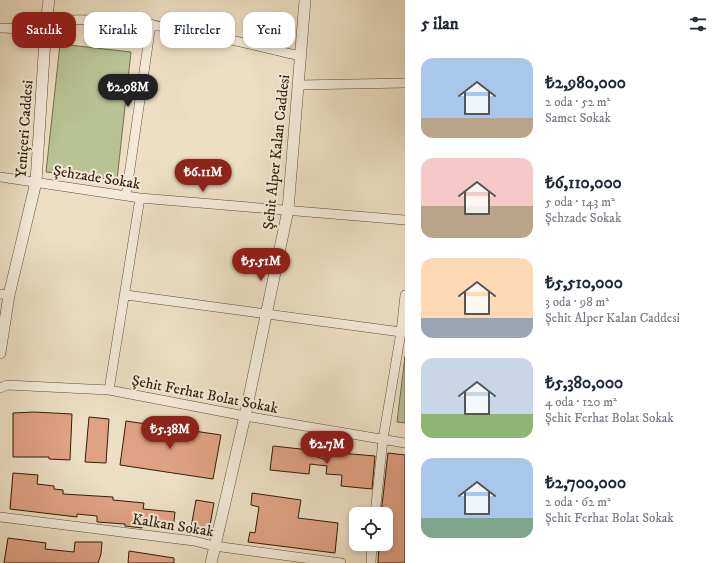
<!DOCTYPE html>
<html lang="tr">
<head>
<meta charset="utf-8">
<style>
  body { margin:0; font-family:"IM FELL DW Pica",serif; background:#f2f2f3; color:#1f2937; height:100vh; display:flex; flex-direction:column; font-size:15px; white-space:nowrap }
  * { box-sizing:border-box; margin:0 }
  p { font-size:13px; color:#747a83 }
  .icon { flex:none; width:22px; height:22px; fill:none; stroke:currentColor; stroke-width:2; stroke-linecap:round; stroke-linejoin:round }
  .map { position:relative; flex:1; overflow:hidden }
  .drawer { display:flex; flex-direction:column; background:#fff; width:320px }
  .drawer>* { flex:none }
  .banner { position:absolute; left:12px; top:12px; width:333px; height:36px; display:flex; gap:8px }
  .controls { position:absolute; left:349px; top:507px; display:grid; gap:8px }
  .controls a { display:grid; place-items:center; width:44px; height:44px; border-radius:8px; background:#fff; box-shadow:0 2px 6px #0003; font-size:20px }
  .price { position:absolute; translate:-50% -34px; padding:0 9px; border-radius:14px; background:#8f2418; color:#fff; font-size:13px; line-height:26px; filter:drop-shadow(0 1px 2px #0008) }
  .price::after { content:''; position:absolute; left:50%; top:24px; width:12px; height:9px; margin-left:-6px; background:inherit; clip-path:polygon(0 0,100% 0,50% 100%) }
  .price.current { background:#222; color:#fff }
  ul { padding:0; list-style:none }
  li { display:flex; align-items:center; gap:12px; height:100px; padding:0 16px }
  li span { display:grid; place-items:center; flex:none; width:112px; height:80px; border-radius:12px; color:#555 }
  li>.icon { margin-inline-start:auto }
  span .icon { width:48px; height:48px; fill:#fffc; stroke-width:1 }
  li b { font-size:17px }
  h2 { display:flex; justify-content:space-between; align-items:center; height:48px; padding:0 16px; font-size:17px }
  .pill { padding:0 14px; border-radius:12px; background:#fff; box-shadow:0 2px 6px #0003; font-size:14px; line-height:36px }
  .pill.current { background:#8f2418; color:#fff }
  main { display:flex; flex:1; min-height:0 }
  .map>svg:first-child { display:block }
</style>
</head>
<body>
<main>
<div class="map">
<svg width="405" height="563" viewBox="0 0 405 563">
  <rect width="100%" height="100%" fill="#eddfc4"/>
  <filter id="stains"><feTurbulence type="fractalNoise" baseFrequency=".005" numOctaves="4"/><feColorMatrix values="0 0 0 0 .2 0 0 0 0 .09 0 0 0 0 .02 0 0 0 .5 -.17"/></filter>
  <radialGradient id="worn" r=".72"><stop offset=".6" stop-color="#630" stop-opacity="0"/><stop offset="1" stop-color="#630" stop-opacity=".3"/></radialGradient>
  <path fill="#b8c295" stroke="#74704e" d="M60,44l71,8 -14,128 -71,-8z
    M405,356v67l-8,-1z"/>
  <path fill="#e0a284" stroke="#311d07" d="M34,412l38,2 -2,46 -21,-1v-2h-36v-44z
    M89,417l20,2 -3,44 -21,-1z
    M126,421l95,14 -8,44 -93,-14z
    M273,446l37,4 1,5 16,5 1,-8 47,4 -3,33 -31,-3 1,-11 -16,-1 1,-8 -17,-2 -1,10 -39,-4z
    M388,453l17,2v108h-27l1,-19h7v-30h-5z
    M13,473l25,2 -1,9 17,2v3l9,1v4l50,3v3l31,3 -1,6 32,3 -2,18 -31,-4v2l-17,-2v-2l-28,-2v-6l-20,-2v3l-67,-8z
    M252,493l49,7 -3,18 40,5 -3,30 -87,-11 2,-10 5,1 4,-26 -8,-2z
    M196,500l18,3 -6,33 -18,-3z
    M8,538l38,5 -1,6 29,3 1,-10h27l-1,12 -3,9h-94z
    M129,551l45,7v5h-46z"/>
  <g fill="none" stroke-linecap="round" stroke-linejoin="round">
    <g stroke="#604e36" stroke-width="10">
      <path id="minor" d="M0,28c8,0 16,1 24,1 15,-1 29,-8 45,-9 79,-2 155,18 231,36
        M298,85l107,-2
        M0,177l140,21 265,22
        M126,196l25,-172
        M0,294l9,1
        M126,295l275,37
        M0,388l7,-3 102,5 136,26 160,27
        M109,390l31,-192
        M375,514l8,-75 18,-107 4,-37
        M0,517l194,24 20,5 127,17
        M371,563l1,-19"/>
    </g>
    <g stroke="#604e36" stroke-width="12">
      <path id="tertiary" d="M0,353l9,-58 27,-113 10,-159 3,-23
        M211,563l34,-147 43,-206 17,-210"/>
    </g>
    <use href="#minor" stroke="#f3ead9" stroke-width="9"/>
    <use href="#tertiary" stroke="#f3ead9" stroke-width="11"/>
  </g>
  <g text-anchor="middle" stroke-width="4" stroke-linejoin="round" paint-order="stroke">
    <g font-size="15" fill="#311d07" stroke="#f3ead9">
      <text transform="translate(24 129) rotate(-86)" y="5">Yeniçeri Caddesi</text>
      <text transform="translate(276 152) rotate(-84)" y="5">Şehit Alper Kalan Caddesi</text>
      <text transform="translate(97 177) rotate(9)" y="5">Şehzade Sokak</text>
      <text transform="translate(205 394) rotate(11)" y="5">Şehit Ferhat Bolat Sokak</text>
      <text transform="translate(173 525) rotate(9)" y="5">Kalkan Sokak</text>
    </g>
  </g>
  <rect width="100%" height="100%" filter="url(#stains)"/>
  <rect width="100%" height="100%" fill="url(#worn)"/>
</svg>
<div class="controls">
<a><svg class="icon" aria-label="locate" viewBox="0 0 24 24"><circle cx="12" cy="12" r="6"/><path d="M12 2v4M12 18v4M2 12h4M18 12h4"/></svg></a>
</div>
<b class="price current" style="left:128px;top:108px">₺2.98M</b>
<b class="price" style="left:203px;top:193px">₺6.11M</b>
<b class="price" style="left:261px;top:282px">₺5.51M</b>
<b class="price" style="left:170px;top:450px">₺5.38M</b>
<b class="price" style="left:327px;top:465px">₺2.7M</b>
<div class="banner">
<a class="pill current">Satılık</a>
<a class="pill">Kiralık</a>
<a class="pill">Filtreler</a>
<a class="pill">Yeni</a>
</div>
</div>
<section class="drawer">
<h2>5 ilan<svg class="icon" aria-label="filters" viewBox="0 0 24 24"><path d="M4 7h16M4 17h16"/><circle cx="9" cy="7" r="2"/><circle cx="15" cy="17" r="2"/></svg></h2>
<ul>
<li><span style="background:linear-gradient(#a9c7e8 75%,#b9a48a 0)"><svg class="icon" aria-label="home" viewBox="0 0 24 24"><path d="M3 11l9-7 9 7M6 9v11h12V9"/></svg></span><div><b>₺2,980,000</b><p>2 oda · 52 m²</p><p>Samet Sokak</p></div></li>
<li><span style="background:linear-gradient(#f6c9c9 60%,#b9a48a 0)"><svg class="icon" aria-label="home" viewBox="0 0 24 24"><path d="M3 11l9-7 9 7M6 9v11h12V9"/></svg></span><div><b>₺6,110,000</b><p>5 oda · 143 m²</p><p>Şehzade Sokak</p></div></li>
<li><span style="background:linear-gradient(#ffd9b3 75%,#9aa5b1 0)"><svg class="icon" aria-label="home" viewBox="0 0 24 24"><path d="M3 11l9-7 9 7M6 9v11h12V9"/></svg></span><div><b>₺5,510,000</b><p>3 oda · 98 m²</p><p>Şehit Alper Kalan Caddesi</p></div></li>
<li><span style="background:linear-gradient(#c9d6e8 70%,#8fb573 0)"><svg class="icon" aria-label="home" viewBox="0 0 24 24"><path d="M3 11l9-7 9 7M6 9v11h12V9"/></svg></span><div><b>₺5,380,000</b><p>4 oda · 120 m²</p><p>Şehit Ferhat Bolat Sokak</p></div></li>
<li><span style="background:linear-gradient(#a9c7e8 75%,#7fa58c 0)"><svg class="icon" aria-label="home" viewBox="0 0 24 24"><path d="M3 11l9-7 9 7M6 9v11h12V9"/></svg></span><div><b>₺2,700,000</b><p>2 oda · 62 m²</p><p>Şehit Ferhat Bolat Sokak</p></div></li>
</ul>
</section>
</main>
</body>
</html>
